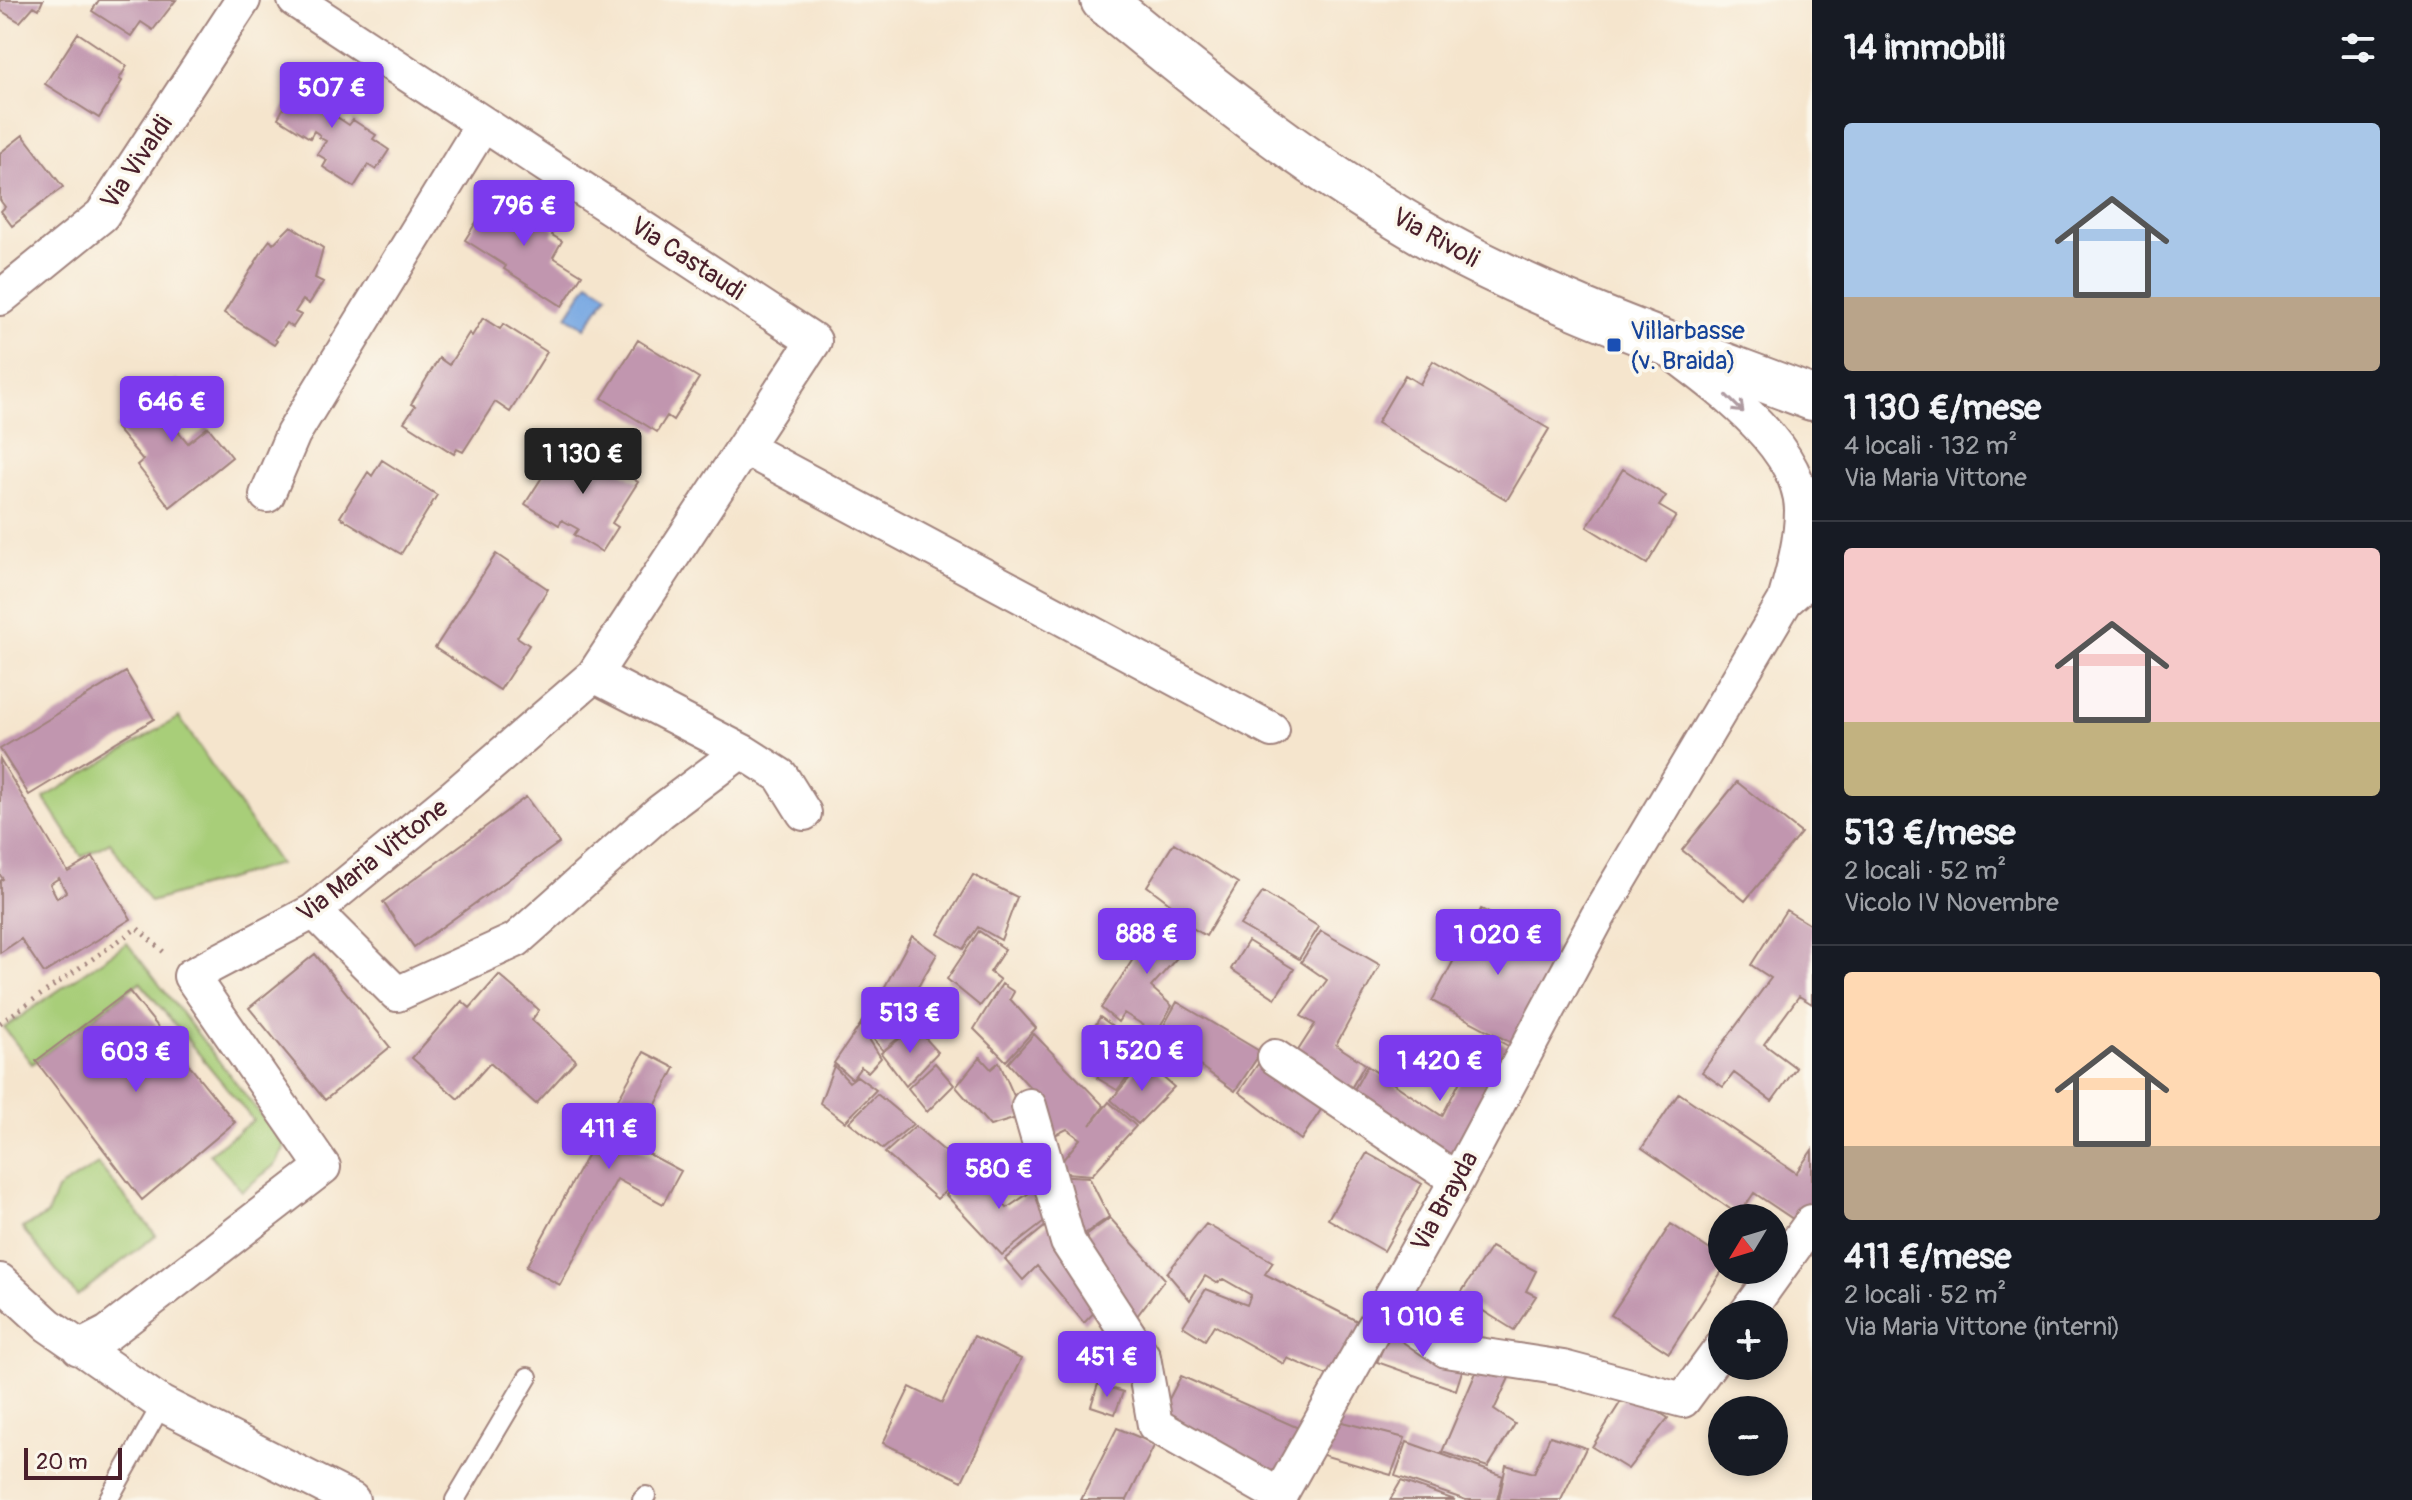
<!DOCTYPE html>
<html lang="it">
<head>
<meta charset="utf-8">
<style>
  body { margin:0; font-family:Pangolin,sans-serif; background:#242831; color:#f1f3f6; height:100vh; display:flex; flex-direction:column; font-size:30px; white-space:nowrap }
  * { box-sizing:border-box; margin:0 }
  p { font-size:26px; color:#9ea1a6 }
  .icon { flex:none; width:44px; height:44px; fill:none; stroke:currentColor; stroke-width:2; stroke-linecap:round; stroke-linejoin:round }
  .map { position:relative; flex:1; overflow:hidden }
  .sheet { display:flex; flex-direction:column; background:#171b24; width:600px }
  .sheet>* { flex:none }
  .needle { width:52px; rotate:232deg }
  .controls { position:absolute; left:1708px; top:1204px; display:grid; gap:16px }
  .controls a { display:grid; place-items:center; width:80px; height:80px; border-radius:50%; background:#171b24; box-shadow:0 4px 12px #0003; font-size:40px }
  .scale { position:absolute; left:24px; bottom:20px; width:98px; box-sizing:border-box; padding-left:8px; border:4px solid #4a1f2b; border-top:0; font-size:22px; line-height:28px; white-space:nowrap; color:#4a1f2b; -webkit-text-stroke:6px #fbf7ec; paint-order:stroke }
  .price { position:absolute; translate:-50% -68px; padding:0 18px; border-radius:8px; background:#7c3aed; color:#fff; font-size:26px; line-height:52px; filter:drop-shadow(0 2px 4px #0008) }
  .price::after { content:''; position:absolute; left:50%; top:48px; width:24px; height:18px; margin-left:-12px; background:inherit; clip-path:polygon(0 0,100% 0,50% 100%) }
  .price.on { background:#222; color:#fff }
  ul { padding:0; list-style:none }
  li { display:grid; align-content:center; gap:16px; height:424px; padding:0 32px }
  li+li { border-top:2px solid #363941 }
  li span { display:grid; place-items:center; height:248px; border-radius:8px; color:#555 }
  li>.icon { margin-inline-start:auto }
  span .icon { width:144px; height:144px; fill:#fffc; stroke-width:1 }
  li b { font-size:34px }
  h2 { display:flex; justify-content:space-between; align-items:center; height:96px; padding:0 32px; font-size:34px }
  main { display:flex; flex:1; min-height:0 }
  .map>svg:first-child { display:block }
</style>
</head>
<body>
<main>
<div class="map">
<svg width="1812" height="1500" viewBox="0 0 1812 1500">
  <rect width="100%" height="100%" fill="#fbf7ec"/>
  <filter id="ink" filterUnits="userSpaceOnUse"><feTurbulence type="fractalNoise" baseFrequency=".0125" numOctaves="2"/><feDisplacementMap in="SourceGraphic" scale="16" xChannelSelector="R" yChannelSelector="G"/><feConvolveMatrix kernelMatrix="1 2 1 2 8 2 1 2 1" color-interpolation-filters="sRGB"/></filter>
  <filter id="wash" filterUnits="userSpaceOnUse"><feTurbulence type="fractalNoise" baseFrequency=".006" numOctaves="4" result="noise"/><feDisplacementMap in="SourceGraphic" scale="32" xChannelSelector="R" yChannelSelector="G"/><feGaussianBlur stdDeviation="1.8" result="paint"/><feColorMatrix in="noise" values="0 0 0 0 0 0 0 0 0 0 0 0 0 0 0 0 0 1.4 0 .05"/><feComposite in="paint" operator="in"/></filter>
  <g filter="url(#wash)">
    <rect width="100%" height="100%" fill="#f5e5cd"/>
    <path fill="#a8ce79" stroke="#797652" stroke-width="2" d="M179,717l100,147 -129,38 -40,-60 -28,15 -38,-59z
      M127,943l158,203 -9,18 -34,27 -33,-37 44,-34 -113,-138 -108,82 -28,-36z
      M98,1164l58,71 -79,61 -55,-68 25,-13 10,-25z"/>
    <path fill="#78a8e2" stroke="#616486" stroke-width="2" d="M589,282l19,12 -23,34 -18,-12z"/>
    <g id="blocks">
      <path fill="#c196af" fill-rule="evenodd" d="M0,0h43l-4,9 -5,-3 -14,16 -20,-12z
        M99,0h77l-23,30 -12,-8 -10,14 -39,-25z
        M78,33l49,33 -8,13 3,2 -23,37 -54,-34z
        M296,70l22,14 5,-6 11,8 -1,2 7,5 -12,18 21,14 4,-5 23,15 -3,4 16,11 -13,20 -8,-5 -14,22 -31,-20 4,-7 -10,-6 9,-13 -7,-4 1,-2 -6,-4 -4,7 -32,-20 17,-30 -6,-5z
        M23,135l40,52 -51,39 -11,-15 4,-4 -5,-7v-47z
        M495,192l60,37 -3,6 10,6 -9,16 29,18 -20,31 -58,-37 2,-3 -41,-26z
        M291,226l32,22 -8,30 8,4 -14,22 -6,-4 -8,12 6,3 -8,12 -7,-4 -11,16 2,2 -3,4 -50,-32 42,-68 4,-5 3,4z
        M483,318l17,11 3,-5 44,28 -37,60 -15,-10 -32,50 -6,-3 -3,5 -50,-32 11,-16 -4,-2 28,-46 10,7 20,-32 3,3z
        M638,340l61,38 -26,42 -6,-4 -10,16 -55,-34z
        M1433,361l116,68 -42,71 -130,-77 28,-48 15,9z
        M177,379l24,30 -25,20 12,14 20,-16 24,30 -62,50 -33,-42 6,-5 -27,-32z
        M562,446l20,13 5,-9 51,32 -26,41 6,4 -16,25 -28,-17 4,-6 -16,-9 -3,5 -34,-21z
        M382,460l55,35 -36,59 -61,-37 28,-45 4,4z
        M1623,469l43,27 -7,10 17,10 -29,48 -60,-37z
        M496,554l52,35 -31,48 12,8 -29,45 -65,-42z
        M126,672l28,47 -125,76 -29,-46z
        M0,759l68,113 25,-15 38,62 -87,54 -23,-34 -21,14v-72l3,-2 -3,-4zM59,878l7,14 -9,6 -7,-14z
        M1737,782l64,51 -56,68 -63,-51z
        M526,797l33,46 -145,104 -31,-45z
        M1174,843l64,40 -32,53 -39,-23 4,-9 -24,-18z
        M973,875l44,22 -16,43 -23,-13 -15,22 -25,-15z
        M1263,892l56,35 -20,32 -59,-34z
        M1481,909l82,44 -48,92 -83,-44z
        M1786,910l26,16v78l-13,-8 -35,48 32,24 -24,33 -38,-28 -11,14 -21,-15 69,-94 -20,-13z
        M1148,913l43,29 -40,45 21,19 -16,27 -32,-20 -6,9 -17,-14 40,-61 -8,-5z
        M979,931l26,18 -15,23 10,8 -20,26 -33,-27z
        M1321,931l59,34 -44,80 29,19 -19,33 -56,-34 25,-39 -14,-8 26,-36 -26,-18z
        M912,936l25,18 -33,57 -22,-19z
        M1248,941l46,28 -19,29 -44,-29z
        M315,954l75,93 -65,53 -76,-92z
        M499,975l40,35 -7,10 44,40 -40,44 -46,-41 -32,36 -46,-41 50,-57 8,7z
        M1002,984l12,8 -4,7 26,29 -30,33 -32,-32z
        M129,991l106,131 -93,78 -106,-139z
        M881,995l33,30 -31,26 -22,-28z
        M1177,1002l84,50 -26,39 -77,-55z
        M1100,1017l48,34 -31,39 -20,-12 12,-19 -23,-17z
        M860,1025l21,33 -13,14 -7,-5 -9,12 -18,-16z
        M915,1027l23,25 -32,34 -25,-33z
        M1485,1033l32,18 -60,116 -108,-68 18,-33 75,50z
        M1034,1034l70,72 -14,19 19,-23 27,24 -44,49 -39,-3 27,-33 -13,-10 -22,11v-36l-37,-41z
        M644,1052l31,16 -41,78 47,25 -18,33 -46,-25 -57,106 -34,-18z
        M980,1057l11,12 8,-7 24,54 -33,10 -34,-39z
        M1262,1058l66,41 -27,41 -62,-48z
        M1144,1061l30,26 -36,37 -27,-24z
        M935,1063l19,22 -27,27 -19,-24z
        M834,1066l15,16 8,-6 19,14 -31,32 -25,-19z
        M1679,1093l117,80 16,-23v53l-13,20 -45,-30 -15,22 -97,-67z
        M877,1094l36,30 -30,25 -34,-27z
        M915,1126l53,45 -31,28 -52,-46z
        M1367,1153l55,31 -38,67 -56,-32z
        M974,1167l33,41 34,-23 11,31 -50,39 -56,-60z
        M1052,1175l37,2 20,40 -35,24z
        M1110,1218l55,61 -32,42 -59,-77z
        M1053,1220l49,84 -18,19 -47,-57 -14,14 -18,-21z
        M1206,1224l67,38 -8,12 100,51 -29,54 -49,-21 -3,6 -70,-39 -9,15 -22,-14 23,-37 41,16 4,-10 -28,-16 -6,4 -12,-7 -15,24 -23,-27z
        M1671,1224l51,34v13l-53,82 -58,-38z
        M1491,1247l45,24 -10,20 10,5 -22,34 -55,-34z
        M1391,1329l76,26 -11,35 -79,-28z
        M974,1336l47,23 -59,122 -79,-38 27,-56 32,16z
        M1480,1363l35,2 -21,45 21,14 -27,43 -46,-15z
        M1181,1376l122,54 -28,49 -103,-49 -4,-29z
        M1098,1384l25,8 -8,22 -24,-8z
        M1627,1392l41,26 -40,51 -36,-22z
        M1334,1420l71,18 -14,37 -75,-22z
        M1117,1428l38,16 -28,56h-46z
        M1550,1436l36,12 -25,52h-62l7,-35 28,8z
        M1407,1442l96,34 -6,24h-31l-71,-24z
        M1401,1481l54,19h-65z"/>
    </g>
  </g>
  <g filter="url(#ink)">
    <use href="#blocks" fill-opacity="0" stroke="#a0827c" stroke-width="2"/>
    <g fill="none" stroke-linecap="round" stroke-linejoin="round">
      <g stroke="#a0827c" stroke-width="22">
        <path id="service" d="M108,1500l54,-96
          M455,1500l73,-123
          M642,1500l4,-4"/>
      </g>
      <g stroke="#a0827c" stroke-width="38">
        <path id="minor" d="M0,298l102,-83 141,-215
          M1678,357c45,34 123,92 124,153 0,31 -9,62 -17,91
          M745,448l527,282
          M267,495l26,-61 190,-310
          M594,675l151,78 36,23 23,37
          M314,911l83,83 119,-54 144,-128 81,-61
          M1275,1057l182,123
          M1029,1106l39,136 75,115 12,68 125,71
          M0,1281l48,44 114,79 190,96
          M1384,1307l62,43 117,18 120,32 39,-53
          M1746,1314l66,-92
          M79,1348l29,-15 215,-166 -132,-191 123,-65 139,-114 141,-122 220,-334 -519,-341
          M1277,1500l180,-320 140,-262 188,-317 27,-24"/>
      </g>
      <g stroke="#a0827c" stroke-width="48">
        <path id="tertiary" d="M1103,0c106,88 213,173 334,241 118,65 249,109 375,157"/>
      </g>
      <path stroke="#a0827c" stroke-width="5" stroke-dasharray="2 6" stroke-linecap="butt" d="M0,1023l137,-95 30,27"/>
      <use href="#service" stroke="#fff" stroke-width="18"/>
      <use href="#minor" stroke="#fff" stroke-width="34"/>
      <use href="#tertiary" stroke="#fff" stroke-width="44"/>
    </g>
    <defs><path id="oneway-shaft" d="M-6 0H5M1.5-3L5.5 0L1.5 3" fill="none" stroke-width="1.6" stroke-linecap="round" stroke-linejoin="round" transform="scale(2)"/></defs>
    <use stroke="#ae9aa0" href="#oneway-shaft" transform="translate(1735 404) rotate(45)"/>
  </g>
  <rect fill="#1a4fb4" stroke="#fbf7ec" stroke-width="3" x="1606" y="337" width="16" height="16" rx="4"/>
  <g text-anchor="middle" stroke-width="7" stroke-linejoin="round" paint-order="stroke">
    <g font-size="26" fill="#4a1f2b" stroke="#fbf7ec">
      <text transform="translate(136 162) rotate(-56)" y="9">Via Vivaldi</text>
      <text transform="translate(1436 237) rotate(29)" y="9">Via Rivoli</text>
      <text transform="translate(688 258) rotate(33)" y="9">Via Castaudi</text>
      <text transform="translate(372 860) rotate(-38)" y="9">Via Maria Vittone</text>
      <text transform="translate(1444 1201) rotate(-61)" y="9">Via Brayda</text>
    </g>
    <g font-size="26" fill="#164399" stroke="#fbf7ec" text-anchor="start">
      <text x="1630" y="339">Villarbasse<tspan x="1630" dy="30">(v. Braida)</tspan></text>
    </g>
  </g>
</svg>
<div class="controls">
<a><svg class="needle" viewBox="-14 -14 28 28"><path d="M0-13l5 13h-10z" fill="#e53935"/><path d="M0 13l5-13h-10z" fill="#9ea1a6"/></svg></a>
<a>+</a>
<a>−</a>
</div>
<div class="scale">20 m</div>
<b class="price" style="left:332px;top:130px">507 €</b>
<b class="price" style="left:524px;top:248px">796 €</b>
<b class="price" style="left:172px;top:444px">646 €</b>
<b class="price on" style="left:583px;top:496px">1 130 €</b>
<b class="price" style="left:1147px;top:976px">888 €</b>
<b class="price" style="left:1498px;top:977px">1 020 €</b>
<b class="price" style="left:910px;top:1055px">513 €</b>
<b class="price" style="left:1142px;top:1093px">1 520 €</b>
<b class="price" style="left:136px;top:1094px">603 €</b>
<b class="price" style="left:1440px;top:1103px">1 420 €</b>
<b class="price" style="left:609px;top:1171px">411 €</b>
<b class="price" style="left:999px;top:1211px">580 €</b>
<b class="price" style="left:1423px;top:1359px">1 010 €</b>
<b class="price" style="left:1107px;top:1399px">451 €</b>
</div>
<section class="sheet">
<h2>14 immobili<svg class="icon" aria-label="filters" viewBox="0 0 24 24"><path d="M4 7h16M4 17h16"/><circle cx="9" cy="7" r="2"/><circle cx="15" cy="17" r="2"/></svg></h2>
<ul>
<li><span style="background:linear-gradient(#a9c7e8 70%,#b9a48a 0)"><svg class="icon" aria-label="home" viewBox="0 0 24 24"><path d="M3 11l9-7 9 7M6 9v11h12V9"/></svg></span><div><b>1 130 €/mese</b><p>4 locali · 132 m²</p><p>Via Maria Vittone</p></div></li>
<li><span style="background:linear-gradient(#f6c9c9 70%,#c2b280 0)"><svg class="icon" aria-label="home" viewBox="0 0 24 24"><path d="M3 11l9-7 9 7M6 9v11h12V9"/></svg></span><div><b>513 €/mese</b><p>2 locali · 52 m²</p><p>Vicolo IV Novembre</p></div></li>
<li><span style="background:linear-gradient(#ffd9b3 70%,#b9a48a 0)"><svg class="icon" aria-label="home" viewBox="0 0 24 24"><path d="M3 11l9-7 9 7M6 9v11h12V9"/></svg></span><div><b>411 €/mese</b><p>2 locali · 52 m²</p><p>Via Maria Vittone (interni)</p></div></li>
</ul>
</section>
</main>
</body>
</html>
